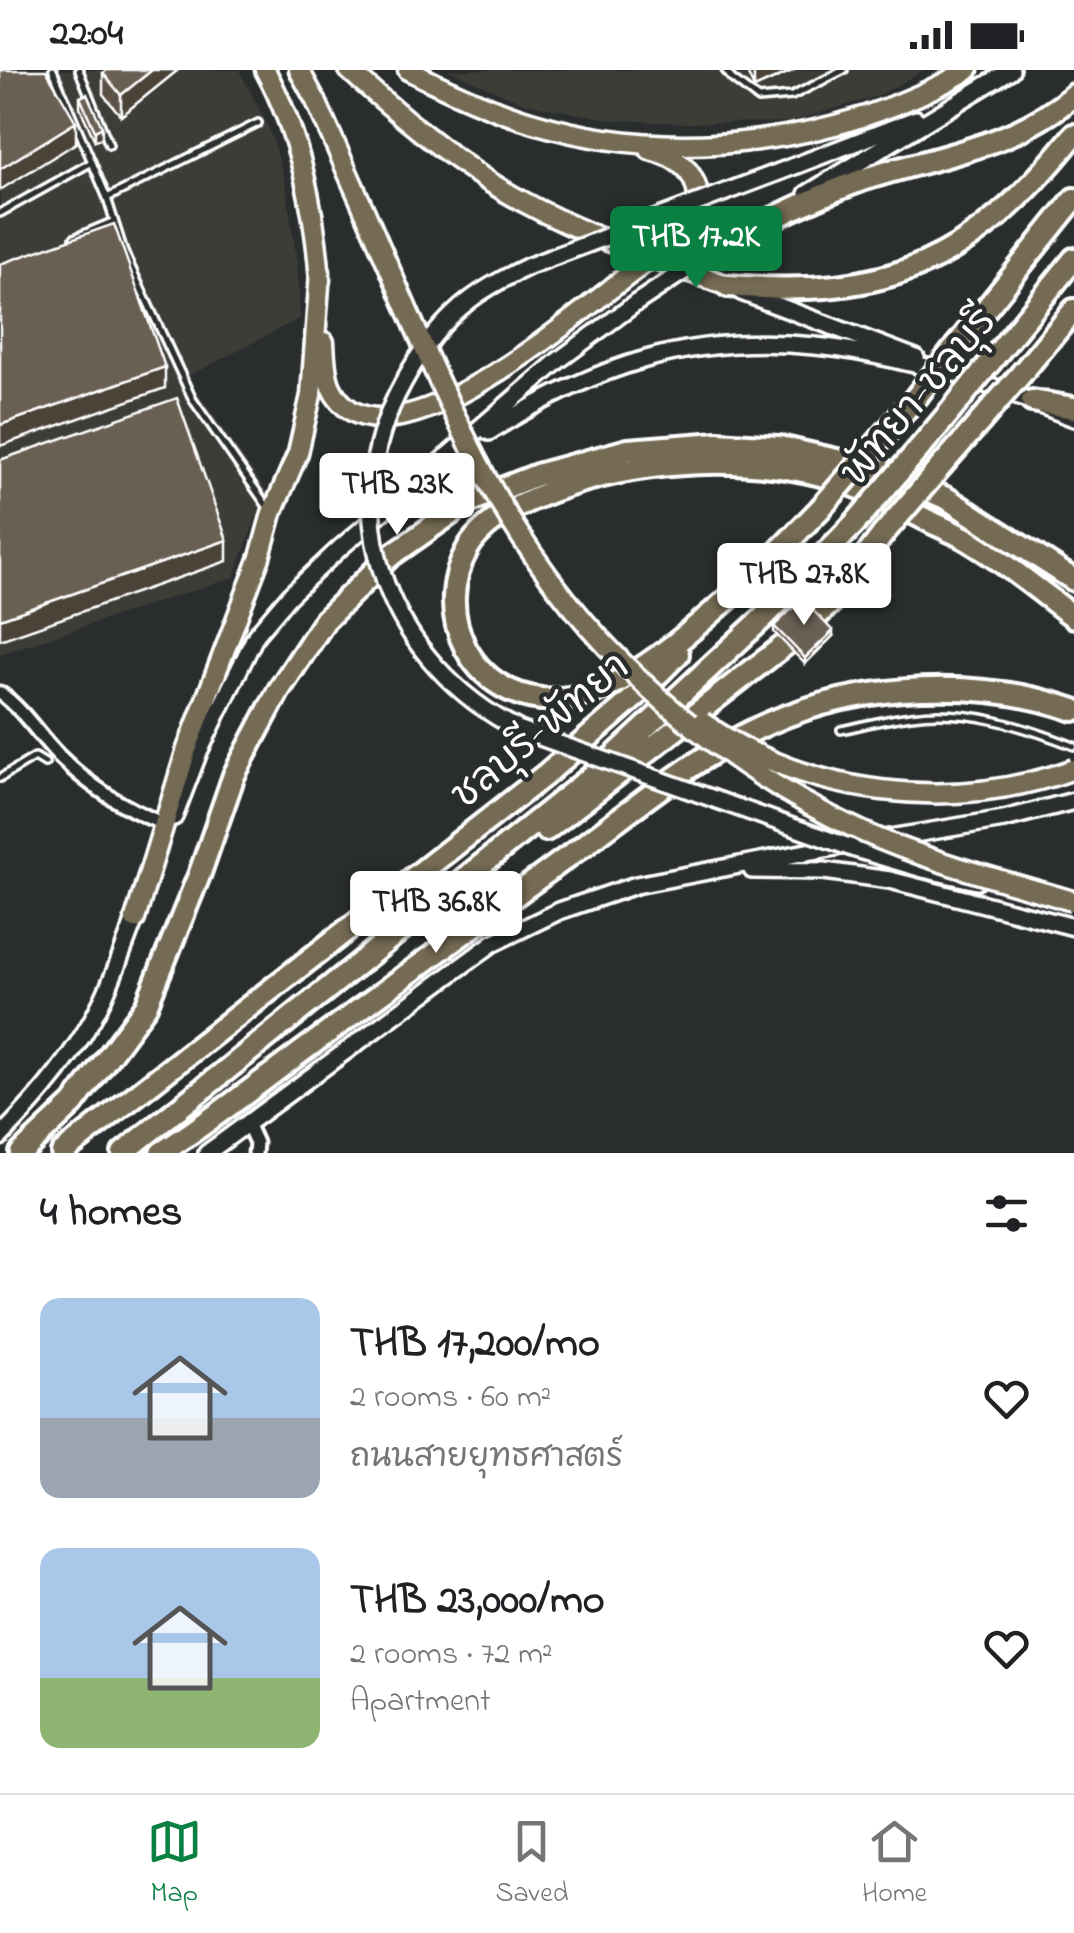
<!DOCTYPE html>
<html lang="en">
<head>
<meta charset="utf-8">
<style>
  body { margin:0; font-family:"Indie Flower","Playpen Sans Thai",sans-serif; background:#f2f2f2; color:#202124; height:100vh; display:flex; flex-direction:column; font-size:38px; white-space:nowrap }
  * { box-sizing:border-box; margin:0 }
  p { font-size:32px; color:#757577 }
  .icon { flex:none; width:55px; height:55px; fill:none; stroke:currentColor; stroke-width:2; stroke-linecap:round; stroke-linejoin:round }
  .map { position:relative; height:1083px; overflow:hidden }
  .panel { display:flex; flex-direction:column; background:#fff; flex:1 }
  .panel>* { flex:none }
  .price { position:absolute; translate:-50% -85px; padding:0 22px; border-radius:10px; background:#fff; color:#222; font-size:32px; line-height:65px; filter:drop-shadow(0 2px 5px #0008) }
  .price::after { content:''; position:absolute; left:50%; top:60px; width:30px; height:22px; margin-left:-15px; background:inherit; clip-path:polygon(0 0,100% 0,50% 100%) }
  .price.current { background:#0b8043; color:#fff }
  ul { padding:0; list-style:none }
  li { display:flex; align-items:center; gap:30px; height:250px; padding:0 40px }
  li span { display:grid; place-items:center; flex:none; width:280px; height:200px; border-radius:20px; color:#555 }
  li>.icon { margin-inline-start:auto }
  span .icon { width:120px; height:120px; fill:#fffc; stroke-width:1 }
  li b { font-size:42px }
  h2 { display:flex; justify-content:space-between; align-items:center; height:120px; padding:0 40px; font-size:42px }
  .status { display:flex; justify-content:space-between; align-items:center; height:70px; padding:0 50px; background:#fff; direction:ltr }
  .status svg { height:28px; fill:currentColor }
  .tabs { display:flex; justify-content:space-around; align-items:center; height:140px; border-top:2px solid #e0e0e0; background:#fff; font-size:28px; color:#757577 }
  .tabs a { display:grid; justify-items:center; gap:5px }
  .tabs .current { color:#0b8043 }
  .map>svg:first-child { display:block }
</style>
</head>
<body>
<div class="status"><b>22:04</b><svg viewBox="0 0 49 12"><path d="M0 12V9h3v3zM5 12V6h3v6zM10 12V3h3v9zM15 12V0h3v12zM26 1h20v11H26zM47 4h2v5h-2z"/></svg></div>
<div class="map">
<svg width="1074" height="1083" viewBox="0 0 1074 1083">
  <rect width="100%" height="100%" fill="#2a2d2e"/>
  <filter id="ink" filterUnits="userSpaceOnUse"><feTurbulence type="fractalNoise" baseFrequency=".01" numOctaves="2"/><feDisplacementMap in="SourceGraphic" scale="20" xChannelSelector="R" yChannelSelector="G"/><feConvolveMatrix kernelMatrix="1 2 1 2 8 2 1 2 1" color-interpolation-filters="sRGB"/></filter>
  <g filter="url(#ink)">
    <path fill="#3e3c39" d="M0,0h239l30,58 16,52 12,81 3,57 -113,59 79,114 -32,86 -234,77z
      M449,0h475l-46,26 -89,26 -104,1 -73,-3 -88,-17z"/>
    <g fill="none" stroke-linecap="round" stroke-linejoin="round">
      <g stroke="#fff" stroke-width="12">
        <path id="lane" d="M53,0l54,128 17,54 69,148 74,106
          M79,0l30,75
          M725,0l7,9 26,20 34,-3 52,-26
          M107,128l151,-75
          M0,143l92,-51
          M74,168l38,-16
          M841,660c23,-5 46,-11 70,-14 56,-8 111,10 163,30
          M0,708l35,-21 10,6"/>
      </g>
      <g stroke="#fff" stroke-width="19">
        <path id="street" d="M0,623c23,16 39,43 59,63 31,31 64,52 105,68
          M247,1053l9,20 -1,10"/>
      </g>
      <g stroke="#fff" stroke-width="22">
        <path id="secondary" d="M779,102l137,-53
          M807,124l204,-124
          M741,222l175,66
          M970,308l104,40
          M489,362c105,-66 201,-99 326,-86 48,4 96,18 143,28
          M174,747l25,-65 57,-117 33,-39 51,-48 219,-188 77,-57
          M852,778l71,21 54,12
          M752,800l72,1 66,9 184,47
          M0,1067c40,-41 79,-87 104,-140 13,-28 23,-59 35,-88
          M207,1083l286,-210 66,-32 77,-26 176,-34 192,-32 70,-18"/>
      </g>
      <g stroke="#fff" stroke-width="25">
        <path id="primary" d="M265,0c34,62 50,140 55,211
          M299,0l17,31 37,84
          M349,0c44,40 89,78 139,111 73,47 159,75 240,105
          M408,0c41,21 82,40 126,53 142,43 306,21 434,-53
          M650,80c40,9 59,39 41,77
          M324,272c1,14 1,32 7,45 46,98 236,-64 282,-100
          M135,849l52,-170 73,-192 12,-44 26,-60 13,-58 9,-123"/>
      </g>
      <g stroke="#fff" stroke-width="28">
        <path id="highway" d="M749,160c37,-18 74,-36 113,-50 73,-24 151,-32 212,-85
          M728,216c163,13 244,-23 346,-151
          M957,275l117,-146
          M992,290l82,-101
          M1022,303l52,-63
          M1032,331l42,7
          M885,364l32,-38
          M918,380l31,-37
          M943,394l36,-41
          M750,510c-62,51 -154,151 -241,110 -19,-9 -33,-23 -43,-41 -17,-33 -16,-69 2,-101 19,-32 68,-52 102,-63 79,-25 174,-30 255,-9 37,10 70,28 104,45 16,8 33,14 47,24 34,21 66,48 98,72
          M744,517l76,-78
          M546,760l253,-196 36,-36 48,-64
          M21,1083l52,-49 73,-98 54,-133 34,-98 45,-85 46,-70 64,-63 77,-54 71,-28 91,-25 90,-7 61,4 106,24 63,28 126,81
          M62,1083l483,-378 90,-78 43,-43
          M123,1083l473,-380 168,-156 91,-94
          M161,1083c53,-34 103,-74 154,-111 86,-63 172,-126 258,-189 62,-45 125,-99 196,-130 92,-40 210,-46 305,-13"/>
      </g>
      <use href="#lane" stroke="#2a2d2e" stroke-width="5"/>
      <use href="#street" stroke="#2a2d2e" stroke-width="11"/>
      <use href="#secondary" stroke="#2a2d2e" stroke-width="15"/>
      <use href="#primary" stroke="#746b52" stroke-width="18"/>
      <use href="#highway" stroke="#746b52" stroke-width="20"/>
      <g stroke="#fff" stroke-width="22" stroke-linecap="butt">
        <path id="secondary-bridge" d="M779,102l-250,94c-21,10 -41,20 -59,34 -28,21 -51,53 -67,83 -73,132 -14,281 117,347l332,118
          M636,233l95,-63"/>
      </g>
      <g stroke="#fff" stroke-width="25" stroke-linecap="butt">
        <path id="primary-bridge" d="M353,115c44,98 84,201 135,296 81,152 219,280 375,351 67,30 139,48 209,69
          M613,217l78,-60
          M702,652c106,75 251,91 372,47"/>
      </g>
      <g stroke="#fff" stroke-width="28" stroke-linecap="butt">
        <path id="highway-bridge" d="M917,326l40,-51
          M949,343l43,-53
          M979,353l43,-50
          M820,439l65,-75
          M855,453l63,-73
          M883,464l60,-70"/>
      </g>
      <use href="#secondary-bridge" stroke="#2a2d2e" stroke-width="15"/>
      <use href="#primary-bridge" stroke="#746b52" stroke-width="18"/>
      <use href="#highway-bridge" stroke="#746b52" stroke-width="20"/>
    </g>
    <path fill="#5c5147" stroke="#fff" stroke-width="2.5" d="M107,0h71l-57,46 -18,-22v-21z
      M746,0h48l-40,18z
      M80,27l22,41 -7,3 -15,-33z
      M774,556l59,10 -28,28 -31,-32z"/>
    <path fill="#4b4239" stroke="#fff" stroke-width="2.5" d="M152,0h26l-57,46v-21z
      M754,0h40l-40,18z
      M76,52v21l-76,47v-21z
      M102,57v11l-7,3v-10z
      M165,297v21l-165,58v-21z
      M227,470v21l-227,79v-21z
      M833,561v5l-28,28v-6z"/>
    <path fill="#6b5e52" stroke="#fff" stroke-width="2.5" d="M0,0h46l30,52 -76,47z
      M107,0h45l-31,25 -18,-22z
      M87,24l15,33 -7,4 -15,-34z
      M114,154l51,143 -165,58v-161z
      M177,328l50,142 -227,79v-159z
      M802,529l31,32 -28,27 -31,-32z"/>
  </g>
  <g text-anchor="middle" stroke-width="9" stroke-linejoin="round" paint-order="stroke">
    <g font-size="40" fill="#fff" stroke="#2a2d2e">
      <text transform="translate(917 325) rotate(-50)" y="14">พัทยา-ชลบุรี</text>
      <text transform="translate(539 659) rotate(-40)" y="14">ชลบุรี-พัทยา</text>
    </g>
  </g>
</svg>
<b class="price current" style="left:696px;top:221px">THB 17.2K</b>
<b class="price" style="left:397px;top:468px">THB 23K</b>
<b class="price" style="left:804px;top:558px">THB 27.8K</b>
<b class="price" style="left:436px;top:886px">THB 36.8K</b>
</div>
<section class="panel">
<h2>4 homes<svg class="icon" aria-label="filters" viewBox="0 0 24 24"><path d="M4 7h16M4 17h16"/><circle cx="9" cy="7" r="2"/><circle cx="15" cy="17" r="2"/></svg></h2>
<ul>
<li><span style="background:linear-gradient(#a9c7e8 60%,#9aa5b1 0)"><svg class="icon" aria-label="home" viewBox="0 0 24 24"><path d="M3 11l9-7 9 7M6 9v11h12V9"/></svg></span><div><b>THB 17,200/mo</b><p>2 rooms · 60 m²</p><p>ถนนสายยุทธศาสตร์</p></div><svg class="icon" aria-label="heart" viewBox="0 0 24 24"><path d="M12 20l-8-8c-3-5 5-10 8-4 3-6 11-1 8 4z"/></svg></li>
<li><span style="background:linear-gradient(#a9c7e8 65%,#8fb573 0)"><svg class="icon" aria-label="home" viewBox="0 0 24 24"><path d="M3 11l9-7 9 7M6 9v11h12V9"/></svg></span><div><b>THB 23,000/mo</b><p>2 rooms · 72 m²</p><p>Apartment</p></div><svg class="icon" aria-label="heart" viewBox="0 0 24 24"><path d="M12 20l-8-8c-3-5 5-10 8-4 3-6 11-1 8 4z"/></svg></li>
</ul>
</section>
<nav class="tabs">
<a class="current"><svg class="icon" aria-label="map" viewBox="0 0 24 24"><path d="M3 6l6-2 6 2 6-2v14l-6 2-6-2-6 2zM9 4v14M15 6v14"/></svg>Map</a>
<a><svg class="icon" aria-label="saved" viewBox="0 0 24 24"><path d="M7 4h10v16l-5-4-5 4z"/></svg>Saved</a>
<a><svg class="icon" aria-label="home" viewBox="0 0 24 24"><path d="M3 11l9-7 9 7M6 9v11h12V9"/></svg>Home</a>
</nav>
</body>
</html>
